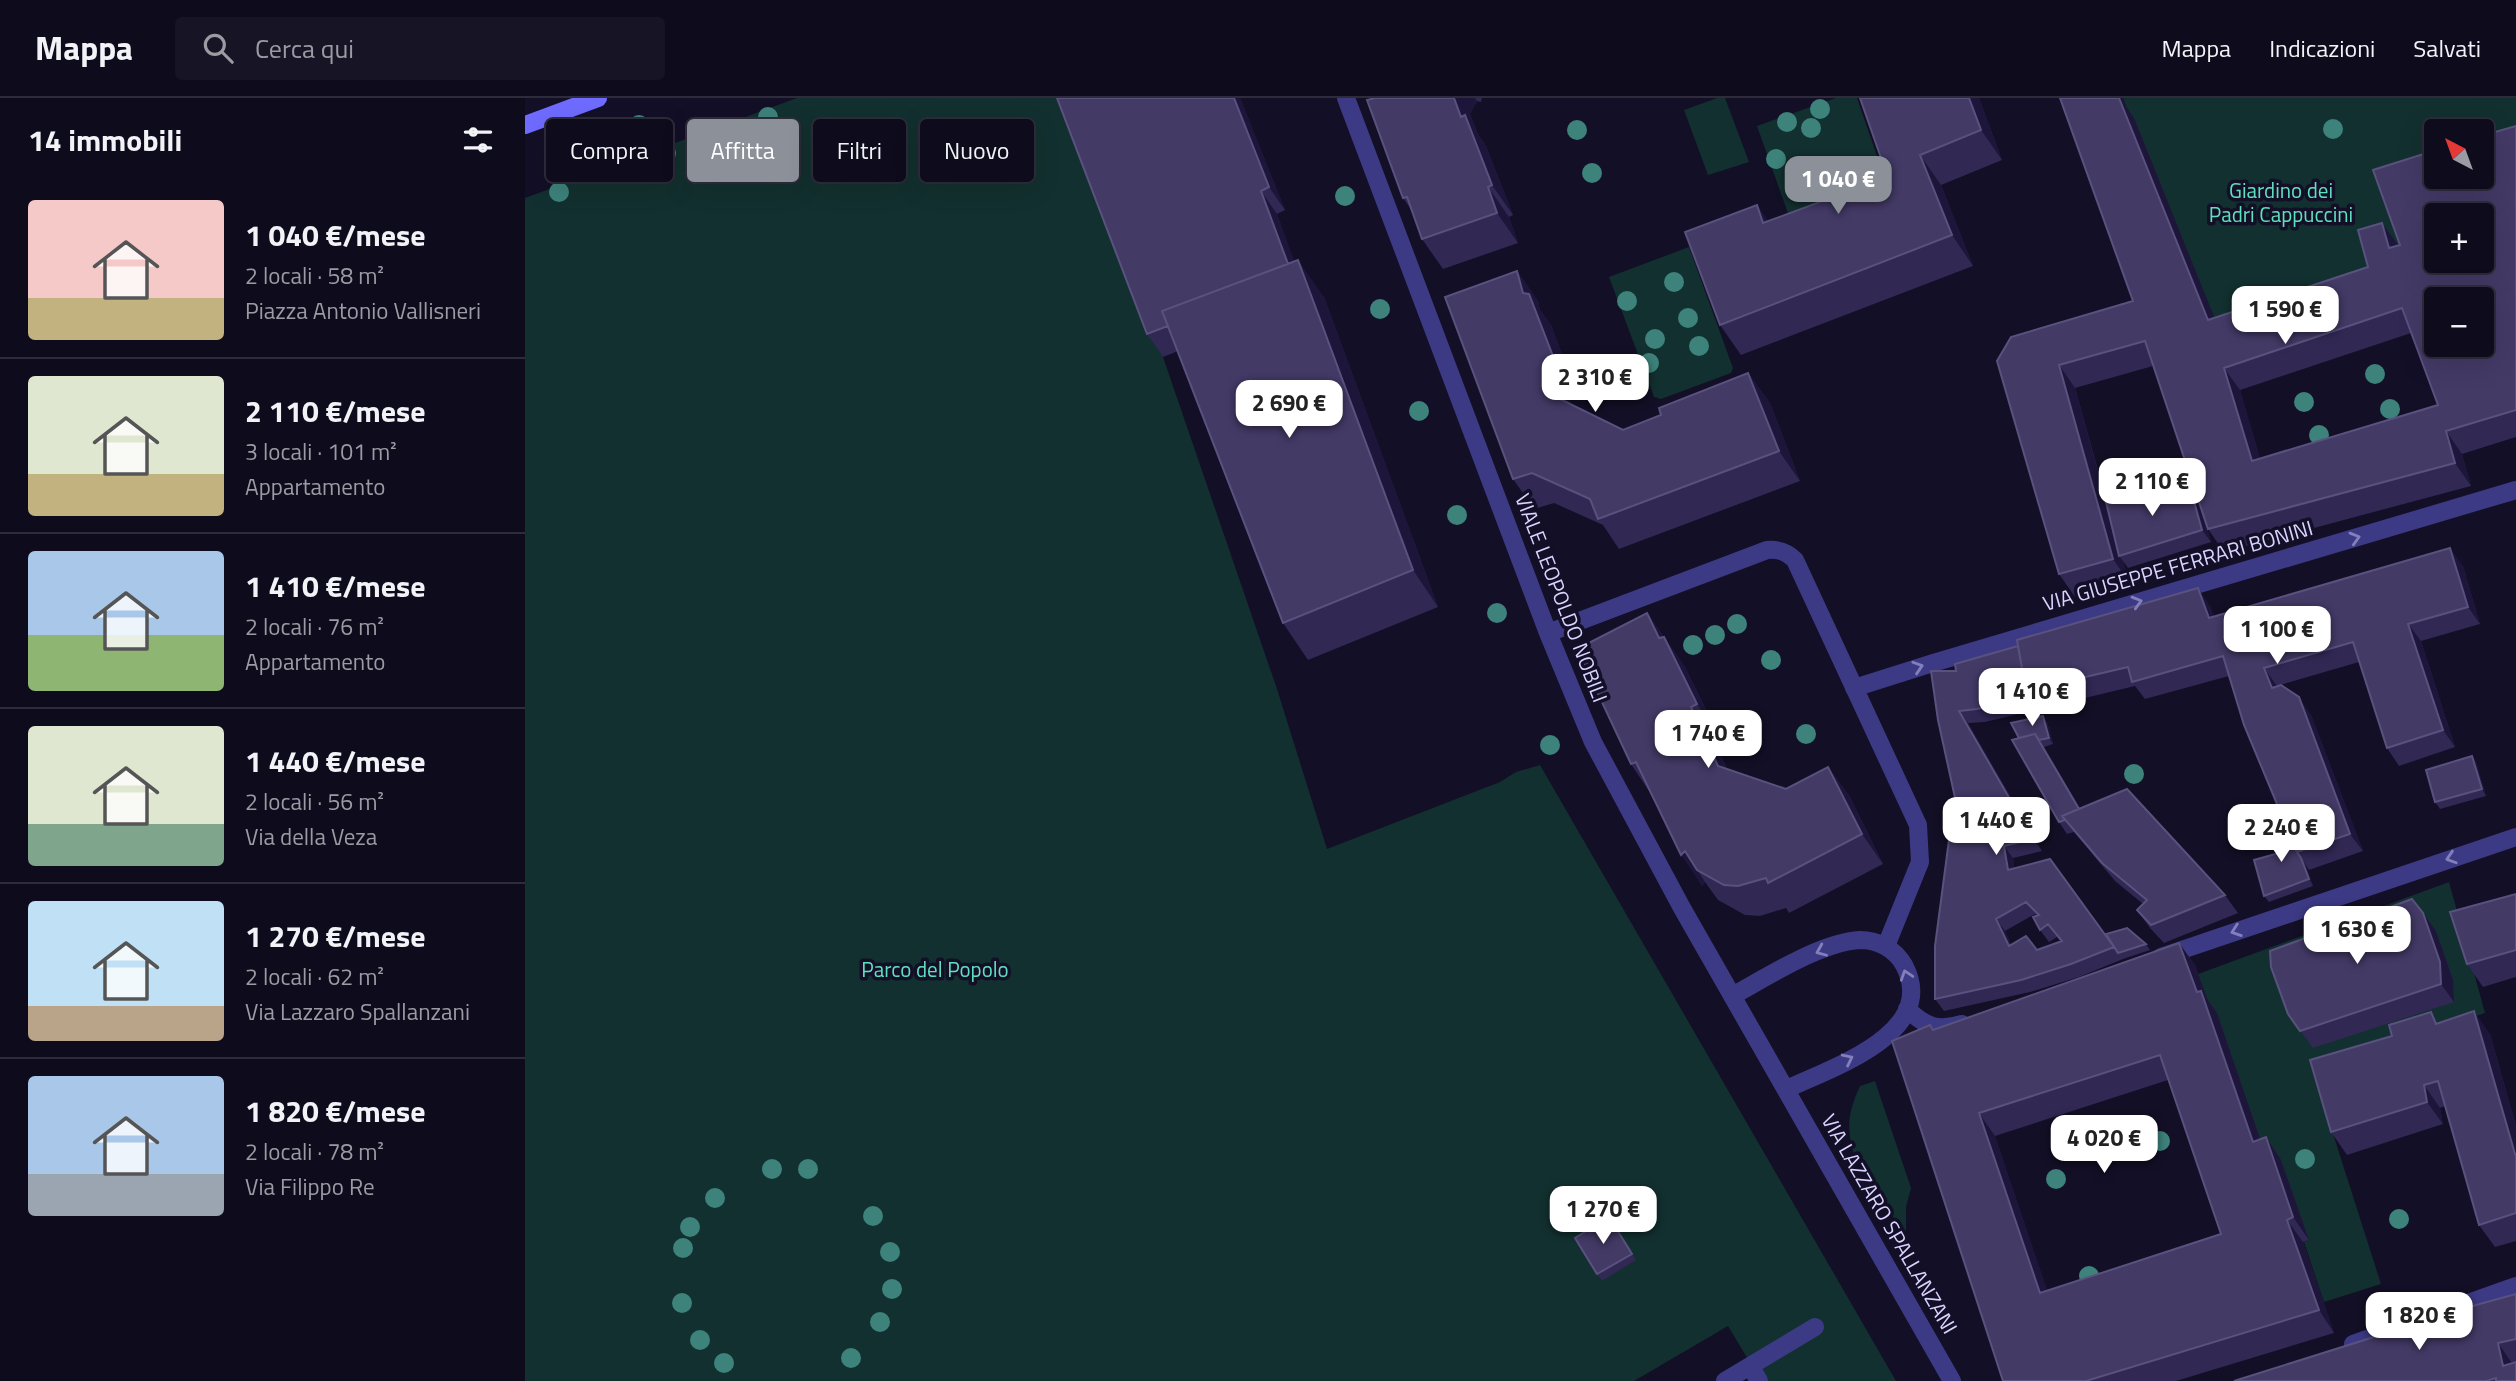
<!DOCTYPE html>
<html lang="it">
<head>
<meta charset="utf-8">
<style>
  body { margin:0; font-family:"Titillium Web",sans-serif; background:#171425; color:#f1f3f6; height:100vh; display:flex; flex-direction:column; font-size:26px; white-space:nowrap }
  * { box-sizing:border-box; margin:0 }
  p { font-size:23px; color:#9b9ba3 }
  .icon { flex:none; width:38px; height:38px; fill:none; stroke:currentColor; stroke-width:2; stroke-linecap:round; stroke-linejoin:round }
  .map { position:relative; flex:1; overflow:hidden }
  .sheet { display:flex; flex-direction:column; background:#0e0b1c; width:525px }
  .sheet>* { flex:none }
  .guide { position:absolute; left:21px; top:21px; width:665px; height:63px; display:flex; gap:14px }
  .needle { width:46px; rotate:319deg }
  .tools { position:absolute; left:1899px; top:21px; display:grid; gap:14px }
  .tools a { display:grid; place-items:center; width:70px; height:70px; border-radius:7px; background:#0e0b1c; box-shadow:0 7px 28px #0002,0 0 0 2px #2e2b3b; font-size:35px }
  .price { position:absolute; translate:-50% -60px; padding:0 16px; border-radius:14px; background:#fff; color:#222; font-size:23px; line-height:46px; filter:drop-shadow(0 2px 4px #0008) }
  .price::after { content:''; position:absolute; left:50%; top:42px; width:21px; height:16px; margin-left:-10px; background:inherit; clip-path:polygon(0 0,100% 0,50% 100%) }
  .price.active { background:#8c9099; color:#fff }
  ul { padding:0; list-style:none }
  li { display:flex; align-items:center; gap:21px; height:175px; padding:0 28px }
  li+li { border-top:2px solid #2e2b3b }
  li span { display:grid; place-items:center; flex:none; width:196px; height:140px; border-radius:7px; color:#555 }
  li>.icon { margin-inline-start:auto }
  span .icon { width:84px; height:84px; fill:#fffc; stroke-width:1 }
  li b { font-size:30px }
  h2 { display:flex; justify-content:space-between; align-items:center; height:84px; padding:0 28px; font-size:30px }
  .pill { padding:0 24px; border-radius:7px; background:#0e0b1c; box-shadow:0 7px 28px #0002,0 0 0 2px #2e2b3b; font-size:24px; line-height:63px }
  .pill.active { background:#8c9099; color:#fff }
  header { display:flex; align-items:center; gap:42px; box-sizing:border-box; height:98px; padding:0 35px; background:#0e0b1c; border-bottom:2px solid #2e2b3b }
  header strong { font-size:33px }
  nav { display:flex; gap:38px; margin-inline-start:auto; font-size:24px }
  .search { width:490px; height:63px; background:#171425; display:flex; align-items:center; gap:18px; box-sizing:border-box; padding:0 24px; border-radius:7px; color:#9b9ba3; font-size:26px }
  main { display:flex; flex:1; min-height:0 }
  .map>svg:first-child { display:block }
</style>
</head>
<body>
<header>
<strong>Mappa</strong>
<div class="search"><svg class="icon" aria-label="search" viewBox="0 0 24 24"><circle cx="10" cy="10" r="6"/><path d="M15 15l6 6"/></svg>Cerca qui</div>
<nav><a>Mappa</a><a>Indicazioni</a><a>Salvati</a></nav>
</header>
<main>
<section class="sheet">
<h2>14 immobili<svg class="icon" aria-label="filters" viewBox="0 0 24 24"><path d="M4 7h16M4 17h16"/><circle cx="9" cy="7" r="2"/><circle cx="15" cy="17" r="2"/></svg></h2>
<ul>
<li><span style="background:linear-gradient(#f6c9c9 70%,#c2b280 0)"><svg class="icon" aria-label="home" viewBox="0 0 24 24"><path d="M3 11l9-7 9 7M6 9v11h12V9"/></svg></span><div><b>1 040 €/mese</b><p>2 locali · 58 m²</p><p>Piazza Antonio Vallisneri</p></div></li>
<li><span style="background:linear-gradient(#dfe7d0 70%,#c2b280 0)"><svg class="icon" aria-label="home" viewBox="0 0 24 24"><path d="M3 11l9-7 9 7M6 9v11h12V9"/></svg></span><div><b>2 110 €/mese</b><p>3 locali · 101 m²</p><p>Appartamento</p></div></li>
<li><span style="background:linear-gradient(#a9c7e8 60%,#8fb573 0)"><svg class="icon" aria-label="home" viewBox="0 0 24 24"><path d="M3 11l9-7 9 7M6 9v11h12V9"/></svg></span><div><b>1 410 €/mese</b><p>2 locali · 76 m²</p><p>Appartamento</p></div></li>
<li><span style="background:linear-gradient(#dfe7d0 70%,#7fa58c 0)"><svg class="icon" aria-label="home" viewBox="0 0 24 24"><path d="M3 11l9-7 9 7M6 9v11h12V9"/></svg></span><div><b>1 440 €/mese</b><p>2 locali · 56 m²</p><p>Via della Veza</p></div></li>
<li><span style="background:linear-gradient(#bfe0f5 75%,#b9a48a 0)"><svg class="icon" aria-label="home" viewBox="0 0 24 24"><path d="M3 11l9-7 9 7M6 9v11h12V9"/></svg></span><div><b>1 270 €/mese</b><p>2 locali · 62 m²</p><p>Via Lazzaro Spallanzani</p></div></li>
<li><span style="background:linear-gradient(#a9c7e8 70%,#9aa5b1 0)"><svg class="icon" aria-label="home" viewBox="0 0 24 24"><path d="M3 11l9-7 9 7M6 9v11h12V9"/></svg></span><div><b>1 820 €/mese</b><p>2 locali · 78 m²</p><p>Via Filippo Re</p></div></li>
</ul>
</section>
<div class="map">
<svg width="1991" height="1283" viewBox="0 0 1991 1283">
  <rect width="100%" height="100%" fill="#130f26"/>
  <path fill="#12302f" d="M272,0h267l99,259 114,332 50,160 173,-67 16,-10 24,-7 356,616h-135l-33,-55 -94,55h-1109v-1183z
    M1192,0h8l24,64 -41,13 -24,-65z
    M1311,0h21l29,84 -97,34 -32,-90z
    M1598,0h393v55l-34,11 -1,-33h-45v46l-20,90 -32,22 -160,53 -90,-223 -3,1z
    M1164,149l44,121 -2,5 -70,26 -7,-2 -45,-120z
    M1924,784l36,131 -172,58 68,213 -57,18 -20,-60 5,-2 -40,-75 -71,-191z
    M1350,983l36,107 -5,19v30l-52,-82c-8,-28 -6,-42 6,-69z"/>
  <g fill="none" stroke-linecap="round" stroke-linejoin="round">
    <path stroke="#3d3a85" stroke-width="18" d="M821,0l202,535 45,109 89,166 270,473
      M1023,535l219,-83c12,-1 20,2 28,10l123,265 2,37 -34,84
      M1329,590l79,-25 583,-173
      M1636,859l355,-120
      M1207,898c35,-19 89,-54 128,-56 18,0 35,9 44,25 36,68 -73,103 -117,124
      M1382,911c19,18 30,22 55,15
      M1828,1246l163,-58
      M1225,1268l9,15
      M1200,1283l90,-54"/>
    <path stroke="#6f6bff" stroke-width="18" d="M0,27l73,-27"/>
  </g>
  <g fill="#3d827b">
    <circle cx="1295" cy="11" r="10"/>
    <circle cx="243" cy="19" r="10"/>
    <circle cx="1262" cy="24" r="10"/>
    <circle cx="114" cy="27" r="10"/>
    <circle cx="1286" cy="30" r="10"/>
    <circle cx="1808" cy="31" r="10"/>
    <circle cx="1052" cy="32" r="10"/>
    <circle cx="79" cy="42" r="10"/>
    <circle cx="42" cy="54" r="10"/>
    <circle cx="141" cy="55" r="10"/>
    <circle cx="1251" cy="61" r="10"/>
    <circle cx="1067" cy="75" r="10"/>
    <circle cx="34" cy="94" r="10"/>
    <circle cx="820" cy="98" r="10"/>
    <circle cx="1149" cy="184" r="10"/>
    <circle cx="1102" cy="203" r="10"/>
    <circle cx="855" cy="211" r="10"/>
    <circle cx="1163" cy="220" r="10"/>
    <circle cx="1130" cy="241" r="10"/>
    <circle cx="1174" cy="248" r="10"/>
    <circle cx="1124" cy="265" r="10"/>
    <circle cx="1850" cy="276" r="10"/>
    <circle cx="1779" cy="304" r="10"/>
    <circle cx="1865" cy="311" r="10"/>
    <circle cx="894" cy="313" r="10"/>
    <circle cx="1794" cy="337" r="10"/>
    <circle cx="932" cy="417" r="10"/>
    <circle cx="972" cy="515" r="10"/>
    <circle cx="1212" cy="526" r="10"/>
    <circle cx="1190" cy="537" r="10"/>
    <circle cx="1168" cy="547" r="10"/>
    <circle cx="1246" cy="562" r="10"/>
    <circle cx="1281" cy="636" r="10"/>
    <circle cx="1025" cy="647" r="10"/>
    <circle cx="1609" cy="676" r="10"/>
    <circle cx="1635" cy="1043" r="10"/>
    <circle cx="1780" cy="1061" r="10"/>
    <circle cx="247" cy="1071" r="10"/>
    <circle cx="283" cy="1071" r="10"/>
    <circle cx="1531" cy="1081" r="10"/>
    <circle cx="190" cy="1100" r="10"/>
    <circle cx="348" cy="1118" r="10"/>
    <circle cx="1874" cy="1121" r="10"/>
    <circle cx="165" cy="1129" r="10"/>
    <circle cx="158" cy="1150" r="10"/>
    <circle cx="365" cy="1154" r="10"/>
    <circle cx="1564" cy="1178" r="10"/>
    <circle cx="367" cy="1191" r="10"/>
    <circle cx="157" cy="1205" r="10"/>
    <circle cx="355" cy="1224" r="10"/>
    <circle cx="175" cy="1242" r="10"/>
    <circle cx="326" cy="1260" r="10"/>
    <circle cx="199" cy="1265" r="10"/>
  </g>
  <path fill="#312854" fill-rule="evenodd" d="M532,0h183l45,112 -8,4 17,48 30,35 114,310 -130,53 -25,-37 -105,-272 -15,6 -16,-23z
    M846,0h111l-1,4 -4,-1 -7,13 8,20 8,12 27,69 -4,2 9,26 -75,26 -21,-30 -10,-28 -9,-13z
    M1454,0l23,62 -61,25 32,81 -232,89 -21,-30 37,-120 11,17 87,-33 26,-31z
    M1601,8l8,12 80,200 154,-51 14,-44 16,22h2l116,-119v311l-54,17 9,32 -247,66 -16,-23 -3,-8 6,21 -83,26 -5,-7 6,21 -54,15 -16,-23 -62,-213 136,-60zM1886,235l27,72 -178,54 -20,-69zM1628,268l43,129 -30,-3 -4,-6 -55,16 -32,-114z
    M992,173l21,30 2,9 11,15 24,64 -9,3 5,12 52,26 38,-15 87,-42 22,30 30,78 -181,68 -16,-24 -49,-22 -20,6 -21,-30z
    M1938,468l17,58 -59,17 34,106 -56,19 -12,-18 -28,-86 -82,24 34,29 52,136 -54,19 -4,-6 8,22 -44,16 -5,-6 15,-43 5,-32 -55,-145 -84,23 -10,-13 -150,36 -17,1 74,128 -29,7 1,11 36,-10 68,94 28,-9 4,6 -27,9 -44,18 -49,15 -86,19 -9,-12 24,-183 -3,-145 254,-65 4,11zM1510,816l2,2 3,14 9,12 8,-5 3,4 -23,9 -26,-6 -6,-13z
    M1122,515l38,54 33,67 -6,3 15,32 59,20 42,-22 22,30 33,67 -94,49 -3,-5 -26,8 -15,-1 -27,-15 -13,-18 -3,4 -53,-95 -18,-27z
    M1522,624l6,22 -9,3 36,61 145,87 13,18 -74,30 -14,-15 -13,-18 6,-6 -28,-23 -41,-49 -7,2 -8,-12 -40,-84z
    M1947,658l4,6 10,34 -46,13 -5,-7z
    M1991,796v83l-33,10 -16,-23z
    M1898,815l13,18 17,49 1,22 -141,46 -25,-34z
    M1654,845l16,22 12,34 10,14 43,126 6,-2 15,23 28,80 -6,2 31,91 -158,48h-173l-73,-356 4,4zM1643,982l53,154 -174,57 -52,-155z
    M1914,925l51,11 26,92v115l-21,6 -16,-22 -34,-119 -5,2 3,16 -96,31 -16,-23z
    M1084,1119l27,43 -34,21 -5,-7z
    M1991,1196v87h-282z"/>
  <path fill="#1d163a" d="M709,0h6l45,112 -16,-23z
    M929,0h21l2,3 -7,13 8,20 8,12 27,69 -21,-30 -31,-68z
    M1444,0h10l23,62 -21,-30z
    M1591,0h7l3,8 8,12 90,224 -16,-22z
    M1395,57l21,30 32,81 -21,-31z
    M963,89l21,30 9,26 -21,-30z
    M736,93l16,23 33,89 -16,-23z
    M1232,107l21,30 -15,-12z
    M1857,125l16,22 -9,3z
    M773,162l26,37 114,310 -25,-37z
    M992,173l21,30 2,9 11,15 24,64 -21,-30 -31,-66z
    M1020,264l21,30 16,37 -22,-30z
    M1534,267l16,23 46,167 -2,1 4,5 6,21 -16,-23z
    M1699,270l16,22 28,94 -16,-23z
    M1223,275l22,30 30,78 -21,-30z
    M1921,333l16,23 9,32 -16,-23z
    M1665,389l9,12 12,43 -9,-12z
    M1925,450l13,18 17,58 -12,-17z
    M1673,490l12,18 12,30 -13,-18z
    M1122,515l38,54 33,67 -21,-30 -38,-66z
    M1883,526l13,17 34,106 -12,-17z
    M1739,570l13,18 8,20 -13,-18z
    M1774,599l12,18 52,136 -13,-17z
    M1166,609l21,30 27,60 -21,-31z
    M1434,613l9,12 74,128 -9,-12z
    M1518,618l4,6 6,22 -4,-6z
    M1510,636l8,12 48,81 -9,-12z
    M1947,658l4,6 10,34 -4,-7z
    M1303,669l22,30 33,67 -21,-30z
    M1479,748l9,12 3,25 -8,-13z
    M1160,753l20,31 -3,4 -21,-31z
    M1776,760l4,6 8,22 -4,-7z
    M1898,815l13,18 17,49 1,22 -13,-18z
    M1471,821l9,12 12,27 -8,-12z
    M1654,845l16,22 12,34 10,14 52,152 -16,-23z
    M1949,913l16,23 26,92v30z
    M1899,987l16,23 3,16 -16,-22z
    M1454,1015l16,23 61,180 -16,-23z
    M1741,1039l15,23 28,80 -16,-23z
    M1762,1122l16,22 31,91 -15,-23z
    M1973,1245l16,23h-11z"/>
  <path fill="#433a66" stroke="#5a527e" stroke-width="2" fill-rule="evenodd" d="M532,0h177l35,89 -8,4 27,73 -126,47 6,15 -21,8z
    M846,0h83l7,19 4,-2 27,70 -4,2 9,26 -75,26 -15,-42 -4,1 -36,-98 5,-1z
    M1335,0h109l12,32 -61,25 32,80 -232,90 -35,-93 72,-27 6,18 92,-34 -7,-20 33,-11z
    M1535,0h59l89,222 160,-53 -10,-37 24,-7 7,25 11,-3 -27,-75 63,-20v27h45v-41l35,-10v284l-70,21 9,32 -247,66 -63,-188 -86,24 54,194 -54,15 -62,-213 14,-24 122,-36zM1911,117h45v46h-45zM1911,201h45v46h-45zM1877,210l36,97 -186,56 -28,-93z
    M773,162l115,310 -130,53 -121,-312z
    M992,173l6,22 6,1 25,65 -9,3 15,37 63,31 38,-15 -2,-7 89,-35 31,78 -181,68 -8,-20 -58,-26 -19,6 -68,-182z
    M1637,388l1,6 27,-5 12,43 -83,26 -13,-54z
    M1925,450l18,59 -60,17 35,106 -56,18 -34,-106 -89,26 8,20 9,-3 18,12 51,137 -53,18 -53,-127 -21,-69 -91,26 -4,-15 -102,24 -9,-51 181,-52 11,30z
    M1122,515l12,25 5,-1 33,67 -6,3 27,59 68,23 42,-22 34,67 -94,49 -2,-5 -28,8 -14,-1 -27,-15 -12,-19 -4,4 -45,-93 -5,2 -54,-115z
    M1493,548l8,45 4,5 -53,13 -18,2 74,128 -29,7 4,24 42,-11 64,88 -43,17 -50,16 -86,19v-53l17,-129 7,-1 -21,-96 -7,-49h25l-1,-7zM1501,804l13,13 -6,2 7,13 8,-6 14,17 -25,9 -11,-14 -17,10 -13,-27z
    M1518,618l6,22 -10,2 -4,-6 -16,4 -8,-15z
    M1510,636l44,75 -17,7 3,4 -6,2 -47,-82z
    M1947,658l10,33 -47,13 -9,-32z
    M1602,691l98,106 -74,30 -14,-15 10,-10 -45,-37 -40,-47z
    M1759,723l13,31 4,6 8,21 -45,17 -10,-36 25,-7 -10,-26z
    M1991,796v56l-49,14 -17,-52z
    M1887,801l11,14 17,49 1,22 -141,47 -12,-17 -17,-47 -1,-16z
    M1602,830l19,16 -28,9 -12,-19z
    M1654,845l18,49 4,-1 52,151 13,-5 27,80 -6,3 32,90 -233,71h-83l-111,-340 38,-16 3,5zM1635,957l61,179 -181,59 -61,-180z
    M1949,913l41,143h1v59l-37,12 -41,-144 -14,4 3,17 -96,30 -21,-72 82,-24 -3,-11 42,-13 5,12z
    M1084,1119l23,37 -35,20 -22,-36z
    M1991,1196v45l-18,4 5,23 13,-4v19h-20v-3l-10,3h-252l242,-76z"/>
  <defs><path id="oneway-chevron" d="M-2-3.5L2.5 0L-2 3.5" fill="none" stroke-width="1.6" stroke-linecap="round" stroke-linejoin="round" transform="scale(1.75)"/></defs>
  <g stroke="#837fbc">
    <use href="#oneway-chevron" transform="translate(1830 440) rotate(-16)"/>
    <use href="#oneway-chevron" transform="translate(1612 504) rotate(-16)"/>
    <use href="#oneway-chevron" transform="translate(1393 569) rotate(-18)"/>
    <use href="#oneway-chevron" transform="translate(1926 760) rotate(162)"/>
    <use href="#oneway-chevron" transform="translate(1711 833) rotate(161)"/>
    <use href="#oneway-chevron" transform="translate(1296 853) rotate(157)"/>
    <use href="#oneway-chevron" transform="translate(1381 877) rotate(-108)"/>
    <use href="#oneway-chevron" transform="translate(1323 961) rotate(-26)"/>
  </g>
  <g text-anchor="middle" stroke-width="7" stroke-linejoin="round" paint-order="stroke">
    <g font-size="21" fill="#5fe0c0" stroke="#130f26">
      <text x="1756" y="100">Giardino dei<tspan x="1756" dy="24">Padri Cappuccini</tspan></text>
      <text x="410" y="879">Parco del Popolo</text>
    </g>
    <g font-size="21" fill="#d9d4ff" stroke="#130f26">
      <text transform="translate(1653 468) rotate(-16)" y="7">VIA GIUSEPPE FERRARI BONINI</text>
      <text transform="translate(1036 500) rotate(69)" y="7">VIALE LEOPOLDO NOBILI</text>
      <text transform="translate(1364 1126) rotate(60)" y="7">VIA LAZZARO SPALLANZANI</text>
    </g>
  </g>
</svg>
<div class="tools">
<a><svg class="needle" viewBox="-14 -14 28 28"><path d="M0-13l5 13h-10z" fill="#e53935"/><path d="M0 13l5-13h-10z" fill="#9b9ba3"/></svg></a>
<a>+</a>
<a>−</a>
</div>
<b class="price active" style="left:1313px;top:118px">1 040 €</b>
<b class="price" style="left:1760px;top:248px">1 590 €</b>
<b class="price" style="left:1070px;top:316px">2 310 €</b>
<b class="price" style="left:764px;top:342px">2 690 €</b>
<b class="price" style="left:1627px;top:420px">2 110 €</b>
<b class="price" style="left:1752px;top:568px">1 100 €</b>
<b class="price" style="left:1507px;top:630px">1 410 €</b>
<b class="price" style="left:1183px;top:672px">1 740 €</b>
<b class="price" style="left:1471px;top:759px">1 440 €</b>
<b class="price" style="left:1756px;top:766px">2 240 €</b>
<b class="price" style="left:1832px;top:868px">1 630 €</b>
<b class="price" style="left:1579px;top:1077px">4 020 €</b>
<b class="price" style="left:1078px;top:1148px">1 270 €</b>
<b class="price" style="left:1894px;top:1254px">1 820 €</b>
<div class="guide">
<a class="pill">Compra</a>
<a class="pill active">Affitta</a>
<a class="pill">Filtri</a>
<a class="pill">Nuovo</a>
</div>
</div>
</main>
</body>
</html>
